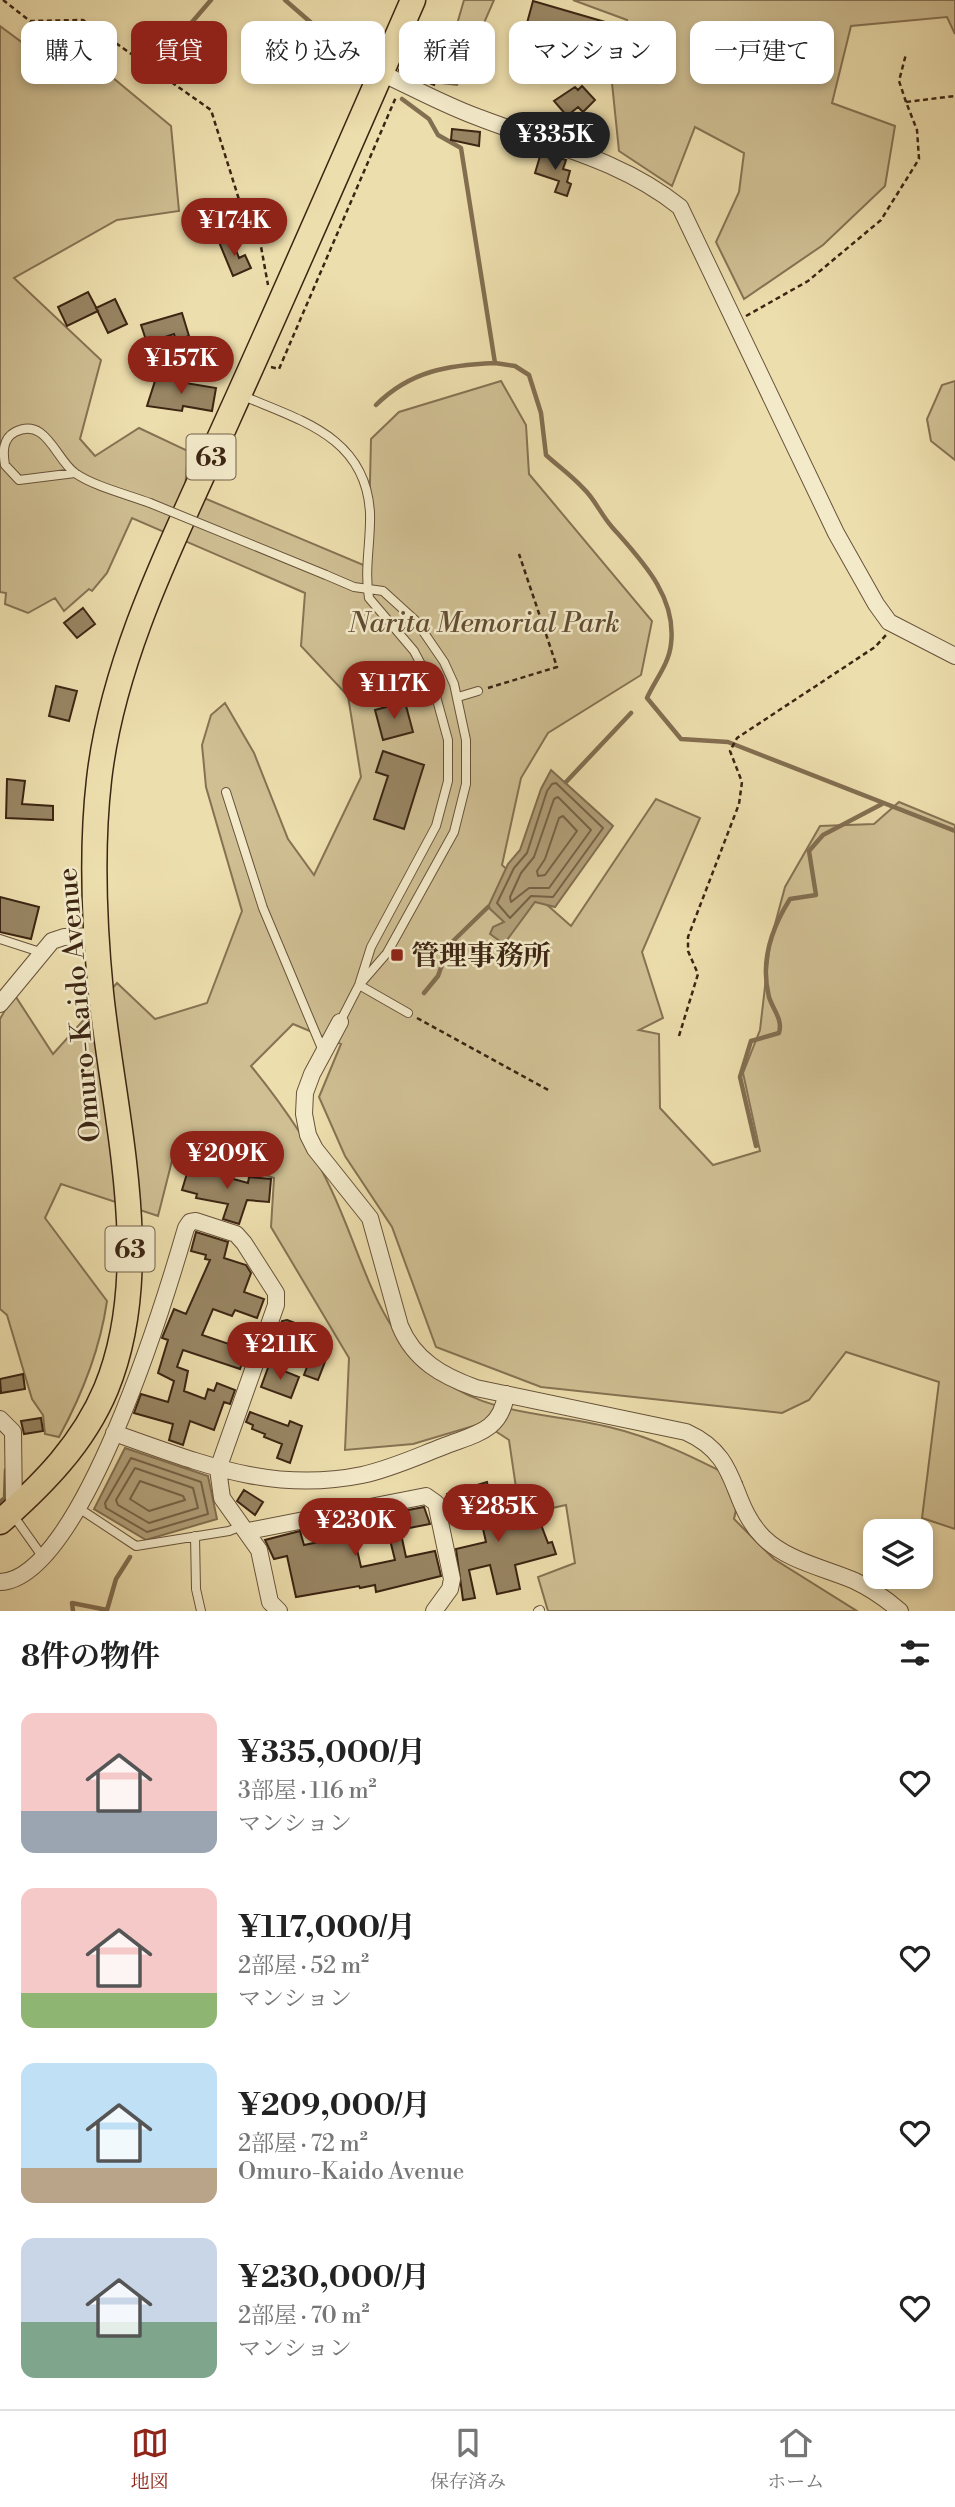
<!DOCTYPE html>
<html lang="ja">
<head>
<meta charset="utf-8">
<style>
  body { margin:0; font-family:"Libre Bodoni","Noto Serif JP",serif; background:#f6f6f6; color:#222; height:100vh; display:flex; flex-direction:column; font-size:26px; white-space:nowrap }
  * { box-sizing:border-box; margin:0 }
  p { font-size:23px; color:#767676 }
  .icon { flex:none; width:38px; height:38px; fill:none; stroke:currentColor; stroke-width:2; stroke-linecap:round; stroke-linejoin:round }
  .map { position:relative; height:1611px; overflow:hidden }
  .sheet { display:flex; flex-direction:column; background:#fff; flex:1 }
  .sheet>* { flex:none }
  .top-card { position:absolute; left:21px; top:21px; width:914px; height:63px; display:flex; gap:14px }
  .buttons { position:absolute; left:863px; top:1519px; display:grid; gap:14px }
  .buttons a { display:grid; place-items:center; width:70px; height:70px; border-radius:14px; background:#fff; box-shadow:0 4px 10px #0003; font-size:35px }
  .price { position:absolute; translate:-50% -60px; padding:0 16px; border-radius:24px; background:#8f2418; color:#fff; font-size:23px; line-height:46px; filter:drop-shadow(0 2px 4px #0008) }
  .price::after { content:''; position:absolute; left:50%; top:42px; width:21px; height:16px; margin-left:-10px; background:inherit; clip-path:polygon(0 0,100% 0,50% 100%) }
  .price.selected { background:#222; color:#fff }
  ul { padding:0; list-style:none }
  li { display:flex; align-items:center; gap:21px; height:175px; padding:0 21px }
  li span { display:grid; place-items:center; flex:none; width:196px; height:140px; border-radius:14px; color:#555 }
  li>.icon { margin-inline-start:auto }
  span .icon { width:84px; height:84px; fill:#fffc; stroke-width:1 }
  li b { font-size:30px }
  h2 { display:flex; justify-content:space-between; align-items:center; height:84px; padding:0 21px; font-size:30px }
  .chip { padding:0 24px; border-radius:14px; background:#fff; box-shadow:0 4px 10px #0003; font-size:24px; line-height:63px }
  .chip.selected { background:#8f2418; color:#fff }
  .tab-bar { display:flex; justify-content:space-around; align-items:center; height:98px; border-top:2px solid #e0e0e0; background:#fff; font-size:19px; color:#767676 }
  .tab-bar a { display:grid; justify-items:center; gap:4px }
  .tab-bar .selected { color:#8f2418 }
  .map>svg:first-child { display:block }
</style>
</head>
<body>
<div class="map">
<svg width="955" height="1611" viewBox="0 0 955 1611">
  <rect width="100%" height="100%" fill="#eddead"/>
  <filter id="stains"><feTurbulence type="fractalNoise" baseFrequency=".00286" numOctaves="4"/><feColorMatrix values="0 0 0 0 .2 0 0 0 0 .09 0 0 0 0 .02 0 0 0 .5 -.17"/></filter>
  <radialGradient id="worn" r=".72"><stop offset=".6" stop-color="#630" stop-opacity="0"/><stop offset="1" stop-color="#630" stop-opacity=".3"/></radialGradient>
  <path fill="#cfbf93" stroke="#867253" stroke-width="2" d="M464,0h30l-37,85 -17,-2z
    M573,0h382v34l-8,-17 -96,9 -19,77 63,23 -10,60 -62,59 -79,54 -28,-57 23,-50 5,-39 -49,-26 -23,59 -53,-35 -7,-68 15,-63z
    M0,26l39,29 56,8 76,63 8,85 -62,9 -103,58 87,82 -21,79 15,17 44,-28 49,23 -3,39 183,77 3,-128 28,-27 102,-31 25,44 3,49 123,147 -11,54 -93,58 -27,45 -19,87 69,61 85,-127 44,19 -58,134 21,66 -24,12 20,4 1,74 53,57 47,-14 -17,-78 17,-43 10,-87 15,-56 35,-61 54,-2 25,-22 56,23v704l-33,-11 17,-136 -93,-30 -37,48 -27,13 -241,-26 -105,-40 -44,-120 -47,-71 -26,-59 22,-53 -48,-20 -42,42c30,37 58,76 78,119 34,69 46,149 113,195 50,36 110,33 167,47 47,11 90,33 133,55l-8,37 40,40 83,52h-309l-10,-34 37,-14 -9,-58 -46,10 -11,-75 -26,-17 -70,21 -68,6 4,-92 -78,-131 3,-49 -98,-33 -18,71 -97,-32 -16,34 62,83c-7,49 -24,92 -48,136l-14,-3 -2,-19 -11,-16 -25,-84 -7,-6v-290l14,-25 39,60 64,-71 38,36 52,-16 35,-92 -36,-124 -4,-42 9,-30 14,-12 29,50 34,86 26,36 47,-98 -13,-81 -47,-50 4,-53 -173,-75 -25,55 -15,18 -3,-2 -25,22 -9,-13 -27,15 -23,-9 1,-11 -6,-1z
    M955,381v79l-24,-19 -4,-22 15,-34z"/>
  <path fill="#b19f79" stroke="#826e50" stroke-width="2" d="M551,770l62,56 -58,81 -20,-5 -31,42 -14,-10 3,-7 11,-5 -16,-15 20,-43 12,-14 21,-61z
    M125,1448l83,28 9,43 -71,21 -52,-31z"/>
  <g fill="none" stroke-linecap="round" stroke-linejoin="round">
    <path stroke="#766246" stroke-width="2" d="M556,783l47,45 -50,69 -22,-1 -21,22 -13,-15 17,-35 13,-15 20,-62 5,-7z
      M558,797l33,33 -42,58h-20l-18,14 -1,-5 11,-24 13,-16 20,-58z
      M563,816l14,15 -32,44 -7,1 -1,-5 8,-12 14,-41z
      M131,1458l70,24 7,32 -61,18 -41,-24 -1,-5z
      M135,1468l58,20 5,20 -49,15 -31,-18 -2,-5z
      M140,1481l43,15 2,4 -36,11 -19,-12z"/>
    <path stroke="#826e50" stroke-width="4.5" d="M285,0l75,65
      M156,64l55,-64
      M402,99l27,20 9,16 23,13 34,215 20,3 14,9 12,38 5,42c12,11 26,21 37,33 12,11 18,27 29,39 29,33 65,69 59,117 -2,20 -16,36 -24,54l34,41 47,3 227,89
      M376,405c34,-34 72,-40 119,-42
      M566,782l65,-69
      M424,993l14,-17 11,-31 39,-38
      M756,1146l-16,-69 11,-36 28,-8c4,-14 -6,-23 -10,-36 -9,-35 2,-68 21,-98l26,-4 -7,-44 14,-16 59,-31
      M0,1502l5,-4 1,-28
      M73,1611l-1,-8 35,7 9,-31 14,-22"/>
  </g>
  <path fill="#988563" stroke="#3c2513" stroke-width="2" d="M533,1l79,23 -6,22 -79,-23z
    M412,43l33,18 -11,24 -35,-15z
    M582,86l13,14 -12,12 -5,-5 -11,9 -13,-15 21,-14 3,3z
    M452,129l28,3 -1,14 -28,-6z
    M541,153l25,7 -3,9 7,2 -3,11 4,2 -4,12 -12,-4 4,-11 -24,-8z
    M231,237l8,21 6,-3 6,13 -18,8 -14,-34z
    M88,292l10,19 -31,15 -9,-19z
    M115,299l12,25 -19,9 -12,-25z
    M182,313l7,23 -13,4 -2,-6 -27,9 -6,-18z
    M156,378l60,10 -4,23 -29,-5 -1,5 -35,-5z
    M83,608l12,16 -18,14 -13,-15z
    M56,686l21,5 -8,30 -20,-5z
    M405,702l8,30 -30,8 -8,-30z
    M383,751l41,14 -20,64 -30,-10 14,-43 -12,-4z
    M7,779l18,2 -3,23 31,2v14l-47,-2z
    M0,897l39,10 -8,32 -31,-7z
    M189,1167l59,16 1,-6 22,2 -2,23 -22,-2 -8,24 -16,-5 5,-15 -32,-6 1,-4 -15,-4z
    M196,1232l32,10 -4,16 22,7 5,8 -7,19 20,7 -7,19 -22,-8 -3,6 -19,-7 -11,26 45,15 -7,19 -57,-19 -6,17 11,4 -4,20 21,8 3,-10 6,2 3,-8 18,7 -5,14 -6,-2 -10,28 -24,-9 -7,24 -14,-5 4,-16 -39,-11 7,-19 27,8 6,-21 -16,-8 10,-33 -6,-2 12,-29 12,5 24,-54 -5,-1 1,-4 -15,-4z
    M287,1320l24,9 -9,22 -28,-10 8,-20z
    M312,1354l14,5 -8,21 -14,-5z
    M269,1365l30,12 -8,21 -30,-11z
    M23,1374l2,15 -24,4 -1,-14z
    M250,1412l38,14 2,-5 12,5 -12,37 -13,-5 5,-14 -18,-7 1,-3 -13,-5 1,-4 -7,-3z
    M41,1418l2,13 -19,3 -3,-13z
    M487,1482l6,29 15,-3 5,21 27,-7 8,21 4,-1 4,12 -41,11 5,24 -23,5 -7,-29 -21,5 6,28 -12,2 -7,-51 30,-7 -9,-40 -27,2 -3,-10z
    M244,1490l19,12 -8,13 -18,-14z
    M424,1507l6,17 -26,5 1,4 -4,1 5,23 29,-6 6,25 -65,16 -1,-7 -15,3 -1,-2 -63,11 -9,-41 -13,3 -9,-19 35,-9 4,14 24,-5 -3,-13 21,-5 3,10h4l8,35 34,-7 -6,-24 -12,3 -5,-22z"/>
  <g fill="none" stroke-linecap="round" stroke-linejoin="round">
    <g stroke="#68533a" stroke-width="10">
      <path id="lane" d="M241,395c58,25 125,41 129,118 1,28 -6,57 -1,85l45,53 20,38 14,51v41l-12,45 -65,121 -12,38 -19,37
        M75,473l-56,7 -14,-15c-2,-12 -3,-26 10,-33 31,-16 41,28 60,41 18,13 54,22 75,30
        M326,575l28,12 29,4 33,30 28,41 10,22 12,56v44l-12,48 -67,121 -26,30
        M458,697l20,-6
        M226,792l37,116 60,143
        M0,939l40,13
        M359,985l49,28
        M77,1507l59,39 93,-15 15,-6
        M13,1515l29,41
        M195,1536l1,53 5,22
        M538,1611l2,-1"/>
    </g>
    <g stroke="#68533a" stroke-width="18">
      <path id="street" d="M381,73c33,15 65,33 99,45 70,27 140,41 200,89l156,326 40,71 13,18 66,34
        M0,1004l52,-63 12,-4 34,-1
        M340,1022l-28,52 -7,19 -1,21 4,21 7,14 55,69 30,108c14,34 42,50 76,62l210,44c56,25 42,69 77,105 24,24 62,31 92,44 17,8 31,18 45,30
        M0,1419l13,13 1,78
        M114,1433c84,29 156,61 248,42 28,-6 54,-18 80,-28 32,-13 59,-15 64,-53
        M248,1531l178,-35 10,7 16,76 -2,10 -16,22
        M0,1582c81,-2 166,-285 186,-354l4,-6 6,-1 40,13 8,9 32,50v12l-58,164 4,29 37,52 11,52 9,9"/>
    </g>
    <g stroke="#3c2513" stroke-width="27">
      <path id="primary" d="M0,1522c43,-38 83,-78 106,-133 50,-121 8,-271 -5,-396 -7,-71 -10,-143 -2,-213 14,-125 78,-247 129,-361 63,-139 124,-279 185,-419"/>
    </g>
    <path stroke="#3c2513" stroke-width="2.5" stroke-dasharray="5 3.5" stroke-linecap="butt" d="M3,0l27,21 53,-1 128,90 35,112 14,19 8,44
      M906,102l-7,-21 7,-27
      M746,316l62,-35 73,-61 38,-61 -2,-29 -11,-28 49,-6
      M271,367l8,2 117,-272
      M488,688l69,-21 -38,-113
      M417,1018l133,73
      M679,1036l19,-62 -10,-23v-14l51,-133 3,-22 -12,-31 7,-13 138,-91 11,-12"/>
    <use href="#lane" stroke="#f3eaca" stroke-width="8"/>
    <use href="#street" stroke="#f3eaca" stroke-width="16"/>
    <use href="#primary" stroke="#eddead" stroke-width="24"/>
    <g stroke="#68533a" stroke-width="10" stroke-linecap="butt">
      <path id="lane-bridge" d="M150,503l176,72"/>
    </g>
    <use href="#lane-bridge" stroke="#f3eaca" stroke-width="8"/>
  </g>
  <rect fill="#8f2418" stroke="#f3eaca" stroke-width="2.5" x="390" y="948" width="14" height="14" rx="3.5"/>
  <g text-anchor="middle" stroke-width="5" stroke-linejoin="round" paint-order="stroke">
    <g fill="#f3eaca" stroke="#73604a" stroke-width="2">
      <rect x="186.5" y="434.5" width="49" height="45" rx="5"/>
      <rect x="105.5" y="1226.5" width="49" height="45" rx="5"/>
    </g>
    <g font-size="26" font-weight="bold" fill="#3c2513">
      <text x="211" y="466">63</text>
      <text x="130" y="1258">63</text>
    </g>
    <g font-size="28" font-style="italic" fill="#614c33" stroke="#f3eaca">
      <text x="484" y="632">Narita Memorial Park</text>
    </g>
    <g font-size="28" font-weight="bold" fill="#3c2513" stroke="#f3eaca" text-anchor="start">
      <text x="411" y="965">管理事務所</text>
    </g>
    <g font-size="28" fill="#3c2513" stroke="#f3eaca">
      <text transform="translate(78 1005) rotate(-95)" y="10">Omuro-Kaido Avenue</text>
    </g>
  </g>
  <rect width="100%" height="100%" filter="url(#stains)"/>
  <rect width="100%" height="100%" fill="url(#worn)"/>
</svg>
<div class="buttons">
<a><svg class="icon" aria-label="layers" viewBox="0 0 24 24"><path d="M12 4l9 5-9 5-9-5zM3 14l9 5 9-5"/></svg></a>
</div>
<b class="price selected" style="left:555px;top:172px">¥335K</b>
<b class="price" style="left:234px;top:258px">¥174K</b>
<b class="price" style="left:181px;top:396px">¥157K</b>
<b class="price" style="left:394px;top:721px">¥117K</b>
<b class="price" style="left:227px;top:1191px">¥209K</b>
<b class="price" style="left:280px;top:1382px">¥211K</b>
<b class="price" style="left:498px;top:1544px">¥285K</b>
<b class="price" style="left:355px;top:1558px">¥230K</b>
<div class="top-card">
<a class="chip">購入</a>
<a class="chip selected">賃貸</a>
<a class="chip">絞り込み</a>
<a class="chip">新着</a>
<a class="chip">マンション</a>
<a class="chip">一戸建て</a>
</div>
</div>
<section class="sheet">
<h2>8件の物件<svg class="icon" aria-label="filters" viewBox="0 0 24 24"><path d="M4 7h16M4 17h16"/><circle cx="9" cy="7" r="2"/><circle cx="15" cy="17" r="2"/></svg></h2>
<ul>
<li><span style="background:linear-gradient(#f6c9c9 70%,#9aa5b1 0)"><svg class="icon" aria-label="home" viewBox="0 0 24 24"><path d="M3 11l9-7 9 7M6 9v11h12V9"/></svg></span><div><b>¥335,000/月</b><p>3部屋 · 116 m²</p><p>マンション</p></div><svg class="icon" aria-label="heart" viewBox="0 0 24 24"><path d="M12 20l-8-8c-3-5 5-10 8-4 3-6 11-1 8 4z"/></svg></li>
<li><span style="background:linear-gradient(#f6c9c9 75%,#8fb573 0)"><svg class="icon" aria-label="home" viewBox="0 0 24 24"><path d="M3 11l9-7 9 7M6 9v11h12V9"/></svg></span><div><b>¥117,000/月</b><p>2部屋 · 52 m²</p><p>マンション</p></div><svg class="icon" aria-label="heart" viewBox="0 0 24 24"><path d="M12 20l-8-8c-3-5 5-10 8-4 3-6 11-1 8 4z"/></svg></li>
<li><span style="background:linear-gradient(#bfe0f5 75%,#b9a48a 0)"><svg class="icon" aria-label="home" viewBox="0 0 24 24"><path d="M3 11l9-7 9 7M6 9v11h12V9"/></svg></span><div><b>¥209,000/月</b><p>2部屋 · 72 m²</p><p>Omuro-Kaido Avenue</p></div><svg class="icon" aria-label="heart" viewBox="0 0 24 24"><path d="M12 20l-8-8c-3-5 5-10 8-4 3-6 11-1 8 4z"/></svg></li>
<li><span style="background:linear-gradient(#c9d6e8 60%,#7fa58c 0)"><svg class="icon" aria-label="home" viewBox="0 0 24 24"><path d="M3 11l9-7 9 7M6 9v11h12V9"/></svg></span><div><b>¥230,000/月</b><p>2部屋 · 70 m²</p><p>マンション</p></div><svg class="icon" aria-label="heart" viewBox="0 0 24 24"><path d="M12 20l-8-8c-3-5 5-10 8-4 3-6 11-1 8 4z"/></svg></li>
</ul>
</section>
<nav class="tab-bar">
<a class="selected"><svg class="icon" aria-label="map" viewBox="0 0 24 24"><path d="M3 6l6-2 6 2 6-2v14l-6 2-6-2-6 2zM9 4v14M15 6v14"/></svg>地図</a>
<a><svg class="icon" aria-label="saved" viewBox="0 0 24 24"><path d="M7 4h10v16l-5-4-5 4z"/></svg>保存済み</a>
<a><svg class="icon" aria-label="home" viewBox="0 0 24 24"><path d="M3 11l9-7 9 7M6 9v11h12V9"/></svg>ホーム</a>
</nav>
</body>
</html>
